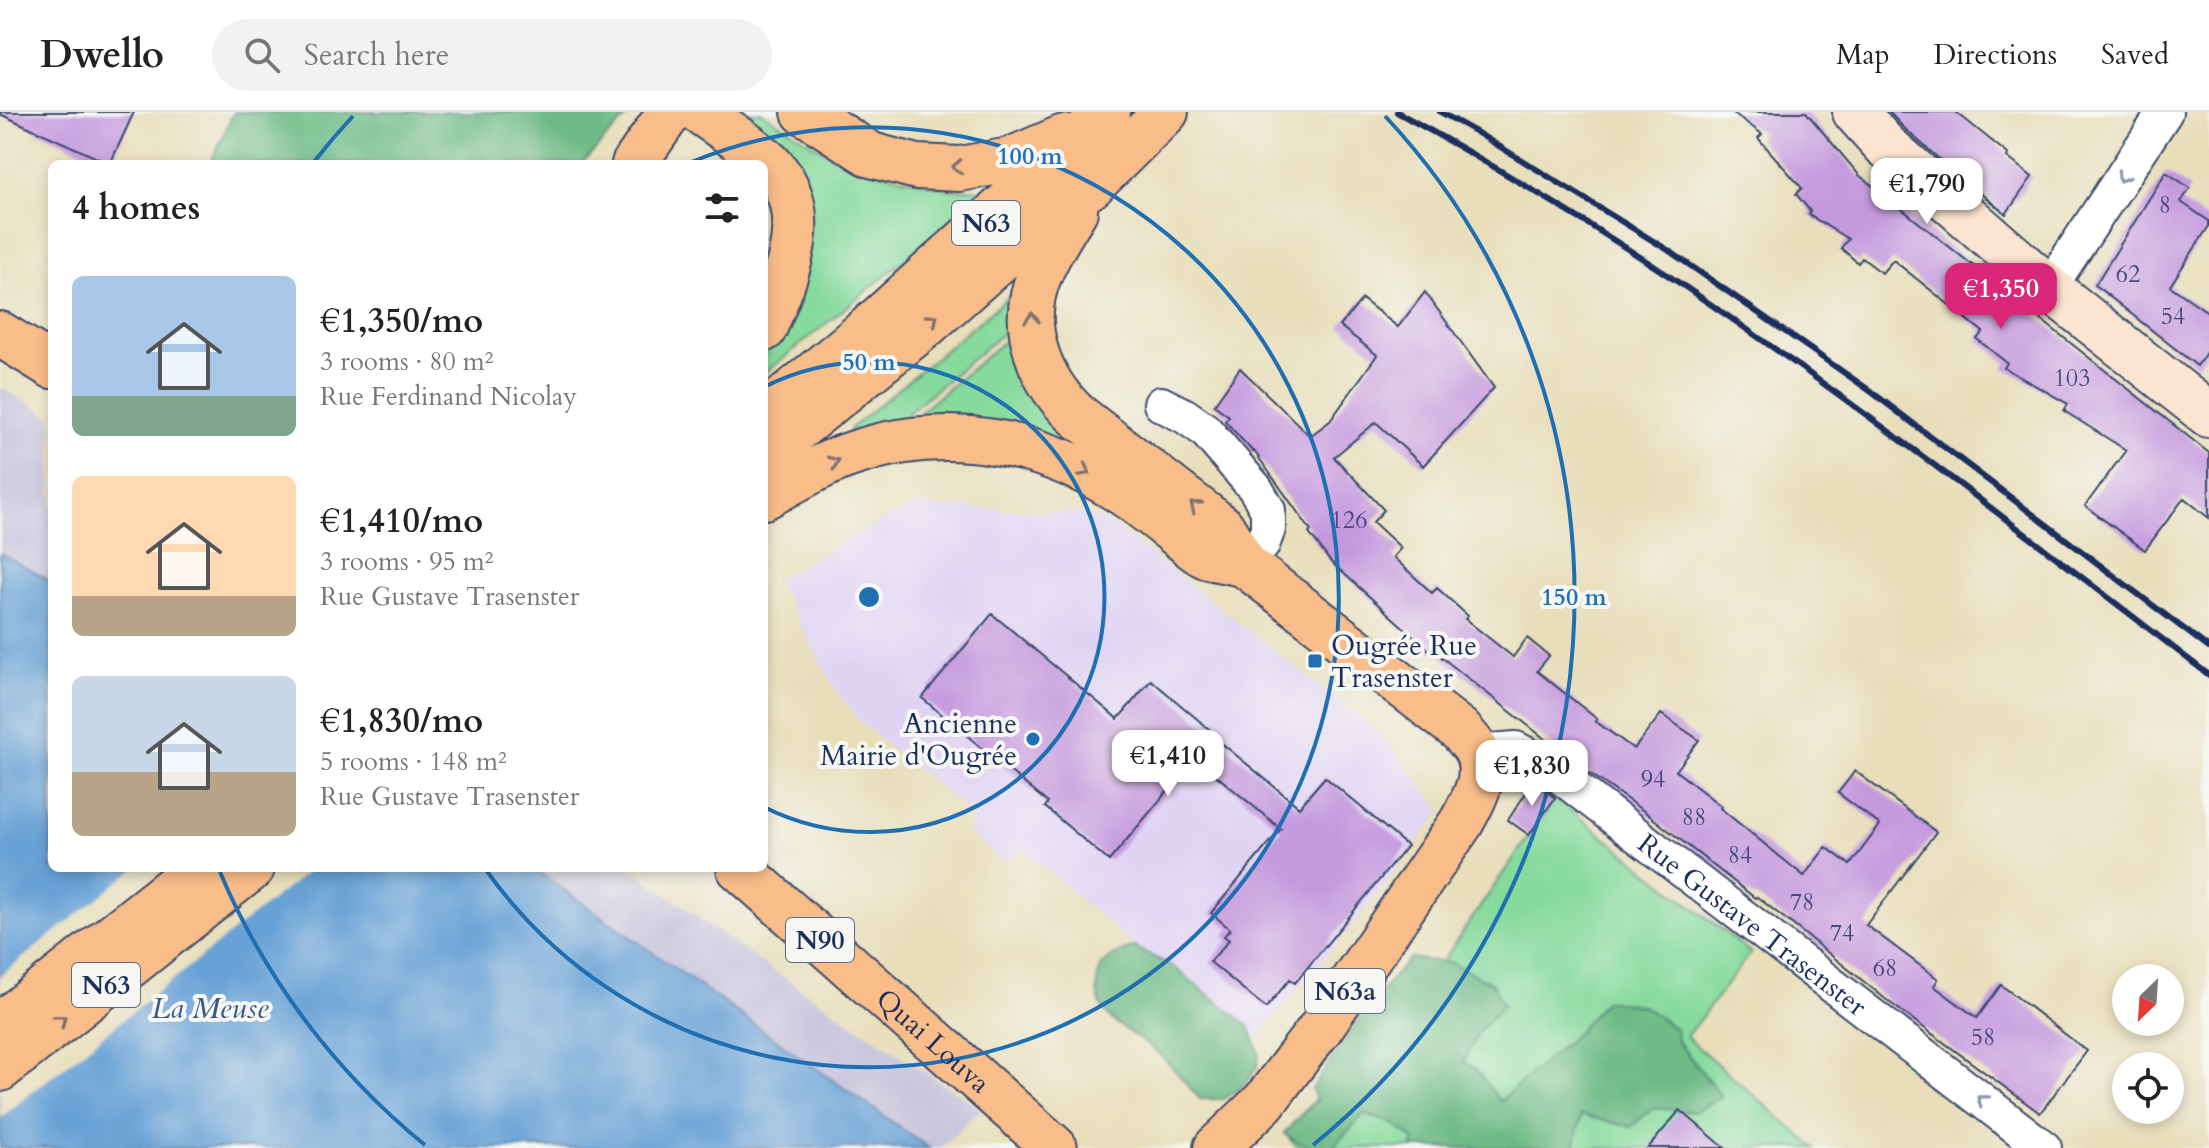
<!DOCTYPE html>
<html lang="en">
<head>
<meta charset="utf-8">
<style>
  body { margin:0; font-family:Cardo,serif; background:#f2f2f2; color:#222; height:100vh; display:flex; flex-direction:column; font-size:30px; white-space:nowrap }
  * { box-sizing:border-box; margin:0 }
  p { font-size:26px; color:#767676 }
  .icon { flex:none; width:44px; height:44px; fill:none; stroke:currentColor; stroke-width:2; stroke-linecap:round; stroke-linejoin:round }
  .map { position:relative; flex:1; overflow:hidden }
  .details { position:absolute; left:48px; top:48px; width:720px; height:712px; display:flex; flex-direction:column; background:#fff; border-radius:12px; box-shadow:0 4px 12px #0003 }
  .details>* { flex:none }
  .needle { width:52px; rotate:205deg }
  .fabs { position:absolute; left:2112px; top:852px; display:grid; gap:16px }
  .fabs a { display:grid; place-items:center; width:72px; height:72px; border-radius:50%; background:#fff; box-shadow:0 4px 12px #0003; font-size:40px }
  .price { position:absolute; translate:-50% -68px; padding:0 18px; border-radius:16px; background:#fff; color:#222; font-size:26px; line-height:52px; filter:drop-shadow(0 2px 4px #0008) }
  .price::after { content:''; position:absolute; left:50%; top:48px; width:24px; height:18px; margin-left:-12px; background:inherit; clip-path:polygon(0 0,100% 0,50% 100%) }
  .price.active { background:#db2777; color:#fff }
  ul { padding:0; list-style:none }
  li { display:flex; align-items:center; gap:24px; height:200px; padding:0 24px }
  li span { display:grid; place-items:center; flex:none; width:224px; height:160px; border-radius:12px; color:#555 }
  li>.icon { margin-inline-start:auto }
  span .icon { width:96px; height:96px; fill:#fffc; stroke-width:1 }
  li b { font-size:34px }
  h2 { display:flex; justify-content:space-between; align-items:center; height:96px; padding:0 24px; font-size:34px }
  header { display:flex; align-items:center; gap:48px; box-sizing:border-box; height:112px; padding:0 40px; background:#fff; border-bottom:2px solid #e0e0e0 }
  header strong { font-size:38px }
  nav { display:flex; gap:44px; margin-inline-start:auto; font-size:28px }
  .search { width:560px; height:72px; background:#f2f2f2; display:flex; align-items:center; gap:20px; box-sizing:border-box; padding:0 28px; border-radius:44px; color:#767676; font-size:30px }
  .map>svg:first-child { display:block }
</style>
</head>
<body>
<header>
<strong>Dwello</strong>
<div class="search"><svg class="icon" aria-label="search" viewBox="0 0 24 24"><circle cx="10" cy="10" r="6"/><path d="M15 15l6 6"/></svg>Search here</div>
<nav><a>Map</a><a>Directions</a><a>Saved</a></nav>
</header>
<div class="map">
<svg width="2209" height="1036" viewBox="0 0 2209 1036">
  <rect width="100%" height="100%" fill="#f6f6f2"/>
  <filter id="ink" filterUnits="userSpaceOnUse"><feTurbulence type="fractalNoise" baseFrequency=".0125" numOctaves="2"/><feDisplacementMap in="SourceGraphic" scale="16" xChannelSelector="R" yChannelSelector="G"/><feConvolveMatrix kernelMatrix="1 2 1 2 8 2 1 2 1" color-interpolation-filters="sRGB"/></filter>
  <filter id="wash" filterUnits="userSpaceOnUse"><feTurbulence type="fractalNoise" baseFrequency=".006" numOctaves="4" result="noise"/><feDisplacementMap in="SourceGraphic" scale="32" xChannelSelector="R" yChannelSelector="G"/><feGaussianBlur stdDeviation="1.8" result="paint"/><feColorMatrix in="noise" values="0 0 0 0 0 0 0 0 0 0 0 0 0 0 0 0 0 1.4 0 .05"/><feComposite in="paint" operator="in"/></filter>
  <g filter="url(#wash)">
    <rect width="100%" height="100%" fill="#e8deba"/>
    <path fill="#e0d4f4" d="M915,394l167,7 27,9 271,211 62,77 -84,108 -109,129 -227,-199 -17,14 -37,-30 6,-16 -112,-92 -26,-34 -60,-110 103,-58z"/>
    <path fill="#c4c0db" d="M0,275l52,30v165l-52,-29z
      M533,756h97l126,91 225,150 -40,39h-12z"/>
    <path fill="#86da9c" stroke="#50847d" stroke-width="2" d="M740,0h21l83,51 108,27 24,-1 6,2 -63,57 -155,126v-15l11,-20 10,-188 -25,-25z
      M1012,182l8,25 -108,90 -4,5 1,15 -60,5 2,-6z
      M1014,221l122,142 -214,-47 -2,-16z
      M1555,686l196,155 -65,84 129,111h-517l-14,-15 158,-171z"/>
    <path fill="#6cba84" stroke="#447471" stroke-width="2" d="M234,0h398l-51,52h-371z
      M1134,835l38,19 77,60 10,27 -2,14 -7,11 -7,8 -19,13h-24c-14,-15 -27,-32 -42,-46 -25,-24 -63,-29 -61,-71 2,-23 18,-28 37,-35z
      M1410,846l42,5 41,21 10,22 -25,26 -14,30 11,7 25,32 78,-69 27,-32 38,6 33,23 1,12 45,56 -28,15 -41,-4 -22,19 -50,-12 -7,33h-161l1,-9 -22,-16 -28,-9 -32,34c-18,-2 -35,-2 -48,-15l32,-33 -4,-11 57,-84z"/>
    <path fill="#67a1d6" stroke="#41689a" stroke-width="2" d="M0,441l52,29v286h481l396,280h-929z"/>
    <path fill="#e8deba" d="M136,756h176l-312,250v-142z"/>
    <g id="blocks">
      <path fill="#c599de" d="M0,0h134l-24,52 -110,-50z
        M1732,0h74l53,63 350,278v65l-25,-20 -39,52 -60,-44 41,-56 -62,-39 4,-7 -64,-36 3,-5 -30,-24 6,-7 -90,-72 -11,13 -20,-15 -4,5 -17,-15 7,-9 -39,-24 1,-4 -14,-17 6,-6 -44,-50 4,-4z
        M1889,0h67l52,42 -1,3 25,20 -26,37 -51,-41 -52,-46z
        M2166,60l24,16 -9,14 28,19v5l-39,60 39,27v35l-12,18 -102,-81z
        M1425,180l69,96 -71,78 -47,-44 -42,35 50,53 -11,12 28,26 -8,9 39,36 5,-5 31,28 -3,3 48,38 14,-19 22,18 -12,15 60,48 -2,2 39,28 27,-35 38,26 -23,31 45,35 -1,2 84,68 22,-29 24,18 30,-40 -42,-32 17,-22 81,61 -70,93 72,54 -4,7 43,32 24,-33 86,66 -47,62 -147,-108 -96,-77 -40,-31 -2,1 -110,-86 -67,-47 -143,-113 -2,2 -103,-93 -21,-28 2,-2 -57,-80 -1,1 -28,-31 4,-5 -15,-11 26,-37 70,68 20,-15 47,-66 -37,-29 22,-27 36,28z
        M992,502l126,105 33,-39 64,54 -2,2 86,71 26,-30 82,69 -112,137 -5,-4 -24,29 -56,-46 19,-22 -5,-4 6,-7 -19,-16 70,-84 -86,-71 -86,103 -64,-54 3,-4 -126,-105z
        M1534,669l21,17 -26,37 -21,-15z
        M1680,998l45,38h-77z"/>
    </g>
  </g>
  <g filter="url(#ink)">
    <use href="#blocks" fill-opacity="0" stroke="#3a496c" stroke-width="2"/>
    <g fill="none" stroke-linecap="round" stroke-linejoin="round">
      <g stroke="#3a496c" stroke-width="38">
        <g id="minor">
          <path d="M2049,176l116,-176"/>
          <path d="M1161,292l24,12 20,14 50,58 13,22v19l-6,16 -17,20"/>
          <path id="s1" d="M1477,640l39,-3 27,14 501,385"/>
        </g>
      </g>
      <g stroke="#3a496c" stroke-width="48">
        <path id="secondary" d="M1855,0l30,33 164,143 160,127"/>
      </g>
      <g stroke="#3a496c" stroke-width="48">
        <g id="primary">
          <path d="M634,52l36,-52"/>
          <path d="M0,222l52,32"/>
          <path id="s2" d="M739,756l316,280"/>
          <path d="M1216,1036l48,-46 55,-72 142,-207c12,-22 28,-47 15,-73 -4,-7 -11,-14 -16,-20l-215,-165"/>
        </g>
      </g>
      <g stroke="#3a496c" stroke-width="48">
        <path id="trunk" d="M700,0c23,16 49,32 69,51 48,47 17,115 -5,166
          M804,0l67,43 46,12 43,2 50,-9 54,-23
          M1075,99c-13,21 -27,42 -36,65 -21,51 1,106 39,140l144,111 23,38
          M764,303l100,-83 244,-220
          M764,344l160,-129 136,-120 31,-21 75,-74
          M764,385c30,-16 61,-35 94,-45 90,-29 185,-11 263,40 20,13 39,29 58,44 8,6 16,15 25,19 12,5 28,6 41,10
          M0,913l198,-157
          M0,957l252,-201"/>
      </g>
      <use href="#minor" stroke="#fff" stroke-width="34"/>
      <use href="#secondary" stroke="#fce5d0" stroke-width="44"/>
      <use href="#primary" stroke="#f8bd89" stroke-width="44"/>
      <use href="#trunk" stroke="#f8bd89" stroke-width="44"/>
      <path stroke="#1b2f5e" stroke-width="6" d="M1397,0c89,49 176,101 260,156 191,127 371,268 552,407
        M1440,0l36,20 192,118 201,140 340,258"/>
    </g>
    <defs><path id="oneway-chevron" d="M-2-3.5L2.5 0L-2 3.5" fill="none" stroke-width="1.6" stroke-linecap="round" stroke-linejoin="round" transform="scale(2)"/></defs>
    <g stroke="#7e6f71">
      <use href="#oneway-chevron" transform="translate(957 55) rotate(177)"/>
      <use href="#oneway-chevron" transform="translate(1032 206) rotate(-91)"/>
      <use href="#oneway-chevron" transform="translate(933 207) rotate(-40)"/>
      <use href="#oneway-chevron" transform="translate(834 350) rotate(-24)"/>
      <use href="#oneway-chevron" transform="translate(1085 359) rotate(26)"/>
      <use href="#oneway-chevron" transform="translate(1195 394) rotate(-142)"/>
      <use href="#oneway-chevron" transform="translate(61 908) rotate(-38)"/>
    </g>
    <g stroke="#8d97ae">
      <use href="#oneway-chevron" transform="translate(2122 65) rotate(123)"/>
      <use href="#oneway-chevron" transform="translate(1982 988) rotate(-142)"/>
    </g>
  </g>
  <g fill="none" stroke="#1f6fb2" stroke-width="4">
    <path d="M764 275A235 235 0 1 1 764 695"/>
    <path d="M689 51A470 470 0 1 1 486 758"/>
    <path d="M425 1033A705 705 0 0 1 220 760M313 51A705 705 0 0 1 353 4M1385 4A705 705 0 0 1 1313 1033"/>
  </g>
  <g fill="#1f6fb2" stroke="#f6f6f2" stroke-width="3">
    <rect x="1307" y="541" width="16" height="16" rx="4"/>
    <circle cx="1033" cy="627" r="8"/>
  </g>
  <g text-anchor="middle" stroke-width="8" stroke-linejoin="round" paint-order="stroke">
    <g font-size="24" fill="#464a7e">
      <text x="2165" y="101">8</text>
      <text x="2128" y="170">62</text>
      <text x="2173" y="212">54</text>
      <text x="2072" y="274">103</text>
      <text x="1349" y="416">126</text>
      <text x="1653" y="675">94</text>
      <text x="1694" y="713">88</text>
      <text x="1740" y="751">84</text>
      <text x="1802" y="798">78</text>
      <text x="1842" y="829">74</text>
      <text x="1885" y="864">68</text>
      <text x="1983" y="933">58</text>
    </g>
    <g fill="#f6f6f2" stroke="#5d6b8a" stroke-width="2">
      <rect x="952" y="89" width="68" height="44" rx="6"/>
      <rect x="786" y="806" width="68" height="44" rx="6"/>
      <rect x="72" y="851" width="68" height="44" rx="6"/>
      <rect x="1305" y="857" width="80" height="44" rx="6"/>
    </g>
    <g font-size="26" font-weight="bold" fill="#1b2f5e">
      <text x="986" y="120">N63</text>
      <text x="820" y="837">N90</text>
      <text x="106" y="882">N63</text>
      <text x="1345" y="888">N63a</text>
    </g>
    <g font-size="28" fill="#1b2f5e" stroke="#f6f6f2" text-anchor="start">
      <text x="1331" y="543">Ougrée Rue<tspan x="1331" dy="32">Trasenster</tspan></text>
      <text x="1017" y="621" text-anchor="end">Ancienne<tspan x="1017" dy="32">Mairie d'Ougrée</tspan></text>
    </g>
    <g font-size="28" fill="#1b2f5e" stroke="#f6f6f2">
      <text dy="10" stroke="none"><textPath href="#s1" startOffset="334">Rue Gustave Trasenster</textPath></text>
      <text dy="10" stroke="none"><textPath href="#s2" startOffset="260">Quai Louva</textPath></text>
    </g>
    <g font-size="30" font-style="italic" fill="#365788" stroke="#f6f6f2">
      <text x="210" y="906">La Meuse</text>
    </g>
  </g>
  <circle cx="869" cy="485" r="12" fill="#1f6fb2" stroke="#f6f6f2" stroke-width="4"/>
  <g font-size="24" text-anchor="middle" font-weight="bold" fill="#1f6fb2" stroke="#f6f6f2" stroke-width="8" stroke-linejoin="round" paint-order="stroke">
    <text x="1030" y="52">100 m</text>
    <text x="869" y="258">50 m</text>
    <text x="1574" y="493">150 m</text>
  </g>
</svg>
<div class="fabs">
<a><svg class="needle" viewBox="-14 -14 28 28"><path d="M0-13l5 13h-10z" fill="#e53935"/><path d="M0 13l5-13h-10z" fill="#767676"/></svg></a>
<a><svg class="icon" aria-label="locate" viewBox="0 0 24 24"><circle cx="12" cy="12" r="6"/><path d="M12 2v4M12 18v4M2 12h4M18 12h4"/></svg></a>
</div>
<b class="price" style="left:1927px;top:114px">€1,790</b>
<b class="price active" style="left:2001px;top:219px">€1,350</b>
<b class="price" style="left:1168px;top:686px">€1,410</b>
<b class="price" style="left:1532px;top:696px">€1,830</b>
<section class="details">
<h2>4 homes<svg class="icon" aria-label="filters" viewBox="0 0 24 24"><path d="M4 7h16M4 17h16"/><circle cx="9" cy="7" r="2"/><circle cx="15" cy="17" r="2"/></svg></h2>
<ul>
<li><span style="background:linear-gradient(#a9c7e8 75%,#7fa58c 0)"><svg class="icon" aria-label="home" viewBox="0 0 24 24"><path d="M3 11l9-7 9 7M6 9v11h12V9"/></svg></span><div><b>€1,350/mo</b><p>3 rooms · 80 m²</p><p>Rue Ferdinand Nicolay</p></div></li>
<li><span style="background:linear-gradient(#ffd9b3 75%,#b9a48a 0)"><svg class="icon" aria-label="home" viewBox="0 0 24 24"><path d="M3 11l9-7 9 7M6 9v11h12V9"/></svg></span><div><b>€1,410/mo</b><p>3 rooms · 95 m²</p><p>Rue Gustave Trasenster</p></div></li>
<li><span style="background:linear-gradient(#c9d6e8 60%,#b9a48a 0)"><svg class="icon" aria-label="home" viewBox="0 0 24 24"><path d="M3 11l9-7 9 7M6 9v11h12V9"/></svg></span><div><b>€1,830/mo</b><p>5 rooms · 148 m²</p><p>Rue Gustave Trasenster</p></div></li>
</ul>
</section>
</div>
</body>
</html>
